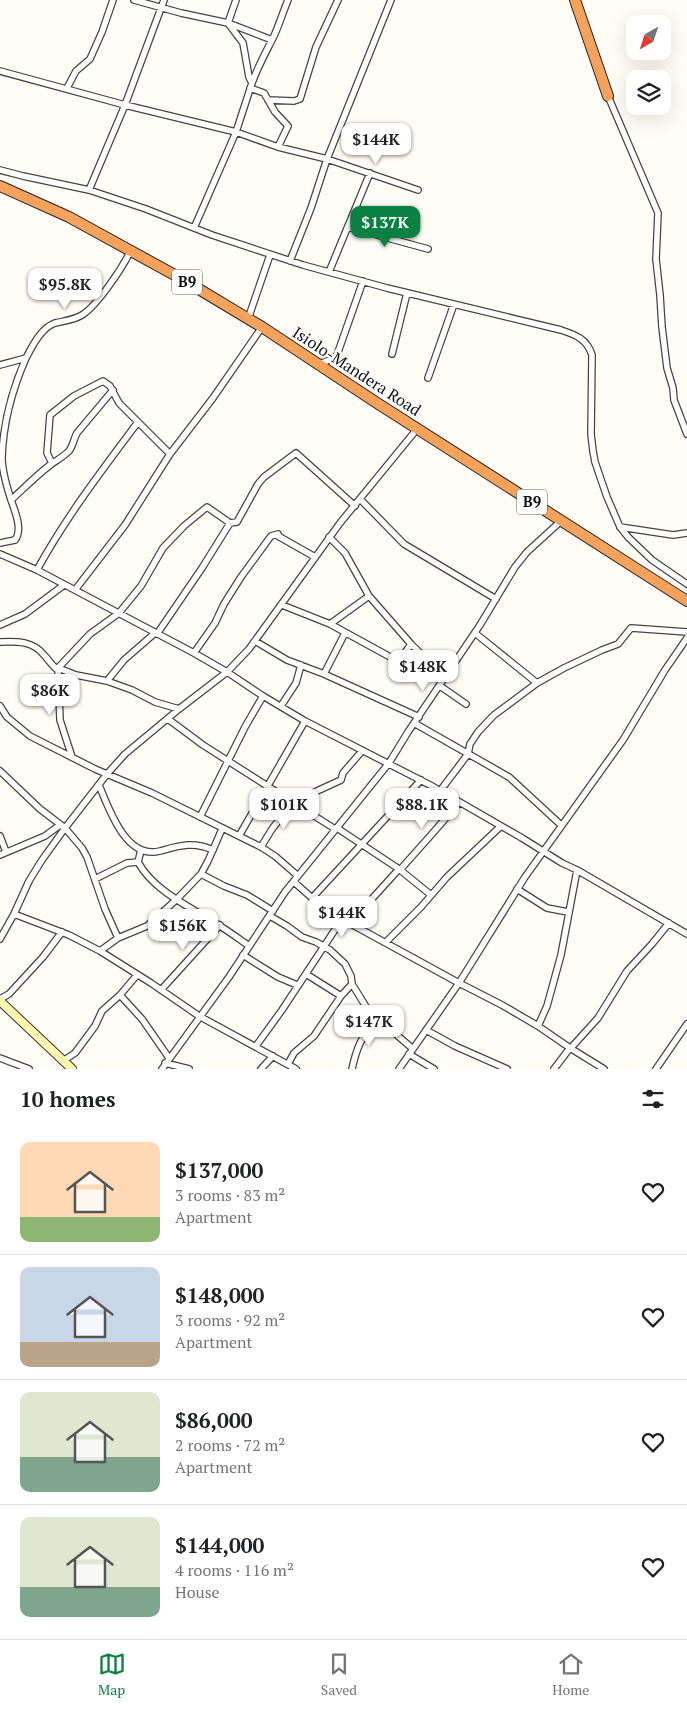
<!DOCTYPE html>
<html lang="en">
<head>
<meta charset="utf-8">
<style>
  body { margin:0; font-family:"PT Serif",serif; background:#f6f6f6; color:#202124; height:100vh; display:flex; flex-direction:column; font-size:19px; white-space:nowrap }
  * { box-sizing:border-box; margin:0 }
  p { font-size:16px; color:#757577 }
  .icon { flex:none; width:28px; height:28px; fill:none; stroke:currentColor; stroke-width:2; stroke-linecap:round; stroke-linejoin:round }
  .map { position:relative; height:1069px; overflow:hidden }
  .drawer { display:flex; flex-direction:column; background:#fff; flex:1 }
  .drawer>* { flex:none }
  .needle { width:32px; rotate:219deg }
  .controls { position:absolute; left:626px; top:15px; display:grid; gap:10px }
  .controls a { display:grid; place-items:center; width:45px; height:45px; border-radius:10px; background:#fff; box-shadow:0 5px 20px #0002; font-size:25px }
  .price { position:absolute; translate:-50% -42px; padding:0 11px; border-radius:10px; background:#fff; color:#222; font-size:16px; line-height:32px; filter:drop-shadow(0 1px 2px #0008) }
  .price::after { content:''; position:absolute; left:50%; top:30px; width:15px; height:11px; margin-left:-8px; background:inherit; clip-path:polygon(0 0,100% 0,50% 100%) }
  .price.active { background:#0b8043; color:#fff }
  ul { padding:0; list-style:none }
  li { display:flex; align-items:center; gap:15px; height:125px; padding:0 20px }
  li+li { border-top:1px solid #e0e0e0 }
  li span { display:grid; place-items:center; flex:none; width:140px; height:100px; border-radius:10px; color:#555 }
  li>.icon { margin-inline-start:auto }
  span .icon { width:60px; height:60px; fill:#fffc; stroke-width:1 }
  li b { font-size:21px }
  h2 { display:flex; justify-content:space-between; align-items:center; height:60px; padding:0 20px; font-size:21px }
  .tabs { display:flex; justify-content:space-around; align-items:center; height:70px; border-top:1px solid #e0e0e0; background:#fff; font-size:14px; color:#757577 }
  .tabs a { display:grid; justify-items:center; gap:2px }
  .tabs .active { color:#0b8043 }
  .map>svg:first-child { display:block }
</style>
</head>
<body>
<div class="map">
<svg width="687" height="1069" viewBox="0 0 687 1069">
  <rect width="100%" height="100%" fill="#fffdf5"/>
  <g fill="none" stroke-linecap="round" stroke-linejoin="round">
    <g stroke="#444" stroke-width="8">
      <path id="street" d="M134,0l47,13 47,10 44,17
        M0,71l125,34 39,-105
        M252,83c6,-17 14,-31 22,-47 5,-11 9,-24 14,-36
        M67,88l9,-17 14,-12 12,-27 11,-32
        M250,88l14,5 11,19 13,14 -10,21
        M608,96l50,117 -2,46 4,36 2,32 5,41 6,20 1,12 13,34
        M268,100l26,1 6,-2 16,-52 22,-47
        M0,170l23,6 66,14 57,19 66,26 91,30 84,23 174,42c15,5 26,9 31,25l-1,79 2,17 2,11 12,35 13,30 8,10 24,23 35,24
        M89,190l36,-85 111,27 16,-49 -3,-6 -6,-34 -15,-20 8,-23
        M348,227l80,22
        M194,228l42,-96 42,15 49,12 91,31
        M290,261l21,-53 16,-49 64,-159
        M329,272l41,-99
        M248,319l22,-64
        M392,354l15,-61
        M319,364l13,-5 5,-4 26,-74
        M0,365l26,-7c7,-13 15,-30 29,-35 9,-2 19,-3 27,-8 15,-9 41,-48 49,-65
        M428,378l26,-74
        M52,463l-5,-10 3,-38 24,-19 29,-15 7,5 9,17 51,51
        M360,499l44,45 92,55
        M11,500c-4,-13 -9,-28 -9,-42 1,-35 10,-68 24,-100
        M620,527l53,8 14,-2
        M329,537l16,16 24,43 42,48 34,33
        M0,543l15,-3c8,-10 0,-29 -4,-40 13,-12 25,-24 39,-35 7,-5 13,-8 19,-14 4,-5 5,-13 8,-18l36,-43
        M0,554l37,16 157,83 33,19 36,24 42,25 125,64 92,53 40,25 15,7 110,64
        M37,570c29,-53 65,-100 101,-148
        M75,590l50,-65 45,-71 43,-56 49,-71
        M282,605l48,19 62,34c10,2 14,-7 19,-14
        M330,624l39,-28
        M0,625l25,-11 39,-29
        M475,633l62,50
        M157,634l45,-66 28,-45
        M255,641l32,19 37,14 95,43
        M0,642c17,-1 33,-1 44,13 5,5 8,11 14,15v-2l18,7 31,6 25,9 23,12 24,7
        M194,653l21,-30 9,-19 17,-27 30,-41 7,-2v2l37,21
        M58,668l32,-34 29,-21 22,-27 22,-38 21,-22 23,-19 23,16 7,-1 21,-38 6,-7 32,-24 59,53
        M58,670l2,50 12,37
        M324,674l21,-41
        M107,681l17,-21 31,-27
        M440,686l26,18
        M0,706l7,11 23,19 65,33 57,24 109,54 14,9 23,20
        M281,706l15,-23 5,-18
        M168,719l35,26 132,84
        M414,723l95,54 52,48
        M468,754l2,-10 8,-12 16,-17 19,-14 24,-18 27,-15 38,-18 16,-6 13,-16 56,4
        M0,771l40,38 25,19 17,20 5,9 18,52 13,29
        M99,785c10,24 27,75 61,66 19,-5 33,-10 53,-1
        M440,791l28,-37
        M200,817l45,-90 18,-31
        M337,828l62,41 32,26
        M0,836l6,16
        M239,836l66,-115
        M261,847l11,-18 21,-27 48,-22 2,-7 19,-22
        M141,850l-3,12c16,30 55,46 82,64 10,6 19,13 29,20
        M0,855l45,-19 15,-11
        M400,870c20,-23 40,-44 59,-68
        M201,874l23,12 23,9 26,16
        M95,879l32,-16 11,-1
        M294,882l26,23 22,14 117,64 43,22 36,21 32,22 34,21
        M517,889l30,19 21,4
        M312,898l109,-118
        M14,914l55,21 31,16 51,32 48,33 97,53
        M270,916l17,10 15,11 14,5 14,8 15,14 6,12 1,8 -11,12 -27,40 -20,17 -6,11
        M350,923l49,-54
        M0,939l14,-25 15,-33 13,-21 23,-32 42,-54 18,-20 54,-45 48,-37 22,-23 91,-126 77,-94
        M386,942l35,-35 26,-30 54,-51
        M100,951l18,-13 29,-12 29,-26 25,-26 7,-13 14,-32
        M243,955l35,22 19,8
        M306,974l35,22
        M352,984l16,26 45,39
        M161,990l59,-65
        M120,995l22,24 27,39
        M0,999l9,-5 34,-37 19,-25
        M538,1026l9,-20 14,-51 16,-85
        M426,1030l29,16 52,23
        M256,1046l26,-36 60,-91
        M570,1049l28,-31 29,-47 25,-27 17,-21
        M409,1054l25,15
        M0,1058l29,11
        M63,1061l12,-8 20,-27 7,-15 18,-16 17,-20
        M165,1063l24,6
        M162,1069l67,-92 56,-85 104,-129 19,-31 72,-107 35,-58 12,-15 34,-31
        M261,1069l12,-13
        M352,1069c4,-19 10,-36 26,-49
        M399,1069l60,-86 66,-106 98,-137 42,-70 22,-32
        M554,1069l16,-21
        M656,1069l31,-45"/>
    </g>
    <g stroke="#333" stroke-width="10">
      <path id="secondary" d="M0,1001l72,68"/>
    </g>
    <g stroke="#222" stroke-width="12">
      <path id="highway" d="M575,0l33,96
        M0,186l69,31 113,62 80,48 115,76 310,198"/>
    </g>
    <use href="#street" stroke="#fff" stroke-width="5.5"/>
    <use href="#secondary" stroke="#fff6b0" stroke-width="8"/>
    <use href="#highway" stroke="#f5a25d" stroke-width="10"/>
  </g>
  <g text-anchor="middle" stroke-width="5" stroke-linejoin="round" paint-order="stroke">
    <g fill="#fff" stroke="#585858" stroke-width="1">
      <rect x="172" y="269.5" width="30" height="25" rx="4"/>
      <rect x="517" y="489.5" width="30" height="25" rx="4"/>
    </g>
    <g font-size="15" font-weight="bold" fill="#111">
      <text x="187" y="287">B9</text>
      <text x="532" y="507">B9</text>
    </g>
    <g font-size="16" fill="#111" stroke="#fff">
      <text transform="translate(357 371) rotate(33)" y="6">Isiolo-Mandera Road</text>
    </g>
  </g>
</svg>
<div class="controls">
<a><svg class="needle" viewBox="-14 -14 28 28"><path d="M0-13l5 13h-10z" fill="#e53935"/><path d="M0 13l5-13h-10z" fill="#757577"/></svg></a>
<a><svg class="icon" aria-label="layers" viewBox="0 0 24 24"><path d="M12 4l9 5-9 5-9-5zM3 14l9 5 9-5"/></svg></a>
</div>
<b class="price" style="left:376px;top:165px">$144K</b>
<b class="price active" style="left:385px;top:248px">$137K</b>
<b class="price" style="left:65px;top:310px">$95.8K</b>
<b class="price" style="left:423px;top:692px">$148K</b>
<b class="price" style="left:50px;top:716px">$86K</b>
<b class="price" style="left:284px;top:830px">$101K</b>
<b class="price" style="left:422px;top:830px">$88.1K</b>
<b class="price" style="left:342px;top:938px">$144K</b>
<b class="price" style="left:183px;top:951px">$156K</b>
<b class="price" style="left:369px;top:1047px">$147K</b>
</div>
<section class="drawer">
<h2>10 homes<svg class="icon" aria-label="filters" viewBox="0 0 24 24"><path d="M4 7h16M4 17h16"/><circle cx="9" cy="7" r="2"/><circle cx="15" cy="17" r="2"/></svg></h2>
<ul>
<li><span style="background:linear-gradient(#ffd9b3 75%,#8fb573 0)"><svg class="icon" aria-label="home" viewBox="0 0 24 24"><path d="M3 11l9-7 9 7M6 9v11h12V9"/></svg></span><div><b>$137,000</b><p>3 rooms · 83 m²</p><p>Apartment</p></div><svg class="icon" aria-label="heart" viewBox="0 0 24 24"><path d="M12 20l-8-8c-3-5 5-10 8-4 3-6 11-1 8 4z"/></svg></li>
<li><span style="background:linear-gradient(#c9d6e8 75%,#b9a48a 0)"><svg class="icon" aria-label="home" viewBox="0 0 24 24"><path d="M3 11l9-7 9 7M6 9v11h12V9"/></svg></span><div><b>$148,000</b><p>3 rooms · 92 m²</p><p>Apartment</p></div><svg class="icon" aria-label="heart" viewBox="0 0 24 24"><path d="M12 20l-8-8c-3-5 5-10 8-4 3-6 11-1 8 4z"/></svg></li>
<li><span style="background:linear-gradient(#dfe7d0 65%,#7fa58c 0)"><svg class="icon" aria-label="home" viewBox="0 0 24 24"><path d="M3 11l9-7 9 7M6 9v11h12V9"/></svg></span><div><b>$86,000</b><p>2 rooms · 72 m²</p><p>Apartment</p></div><svg class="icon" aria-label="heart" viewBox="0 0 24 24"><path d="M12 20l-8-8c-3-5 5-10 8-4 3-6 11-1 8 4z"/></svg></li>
<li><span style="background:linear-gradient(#dfe7d0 70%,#7fa58c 0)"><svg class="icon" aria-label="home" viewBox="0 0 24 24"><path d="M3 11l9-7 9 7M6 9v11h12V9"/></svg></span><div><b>$144,000</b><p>4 rooms · 116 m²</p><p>House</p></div><svg class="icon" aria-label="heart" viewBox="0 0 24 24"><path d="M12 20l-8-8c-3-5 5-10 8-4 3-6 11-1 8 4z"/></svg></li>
</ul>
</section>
<nav class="tabs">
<a class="active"><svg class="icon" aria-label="map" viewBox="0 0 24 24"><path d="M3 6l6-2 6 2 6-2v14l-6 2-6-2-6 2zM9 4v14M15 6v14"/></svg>Map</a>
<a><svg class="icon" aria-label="saved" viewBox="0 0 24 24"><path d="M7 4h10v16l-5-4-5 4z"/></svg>Saved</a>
<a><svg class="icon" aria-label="home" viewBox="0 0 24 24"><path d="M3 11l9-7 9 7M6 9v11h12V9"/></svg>Home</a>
</nav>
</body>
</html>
